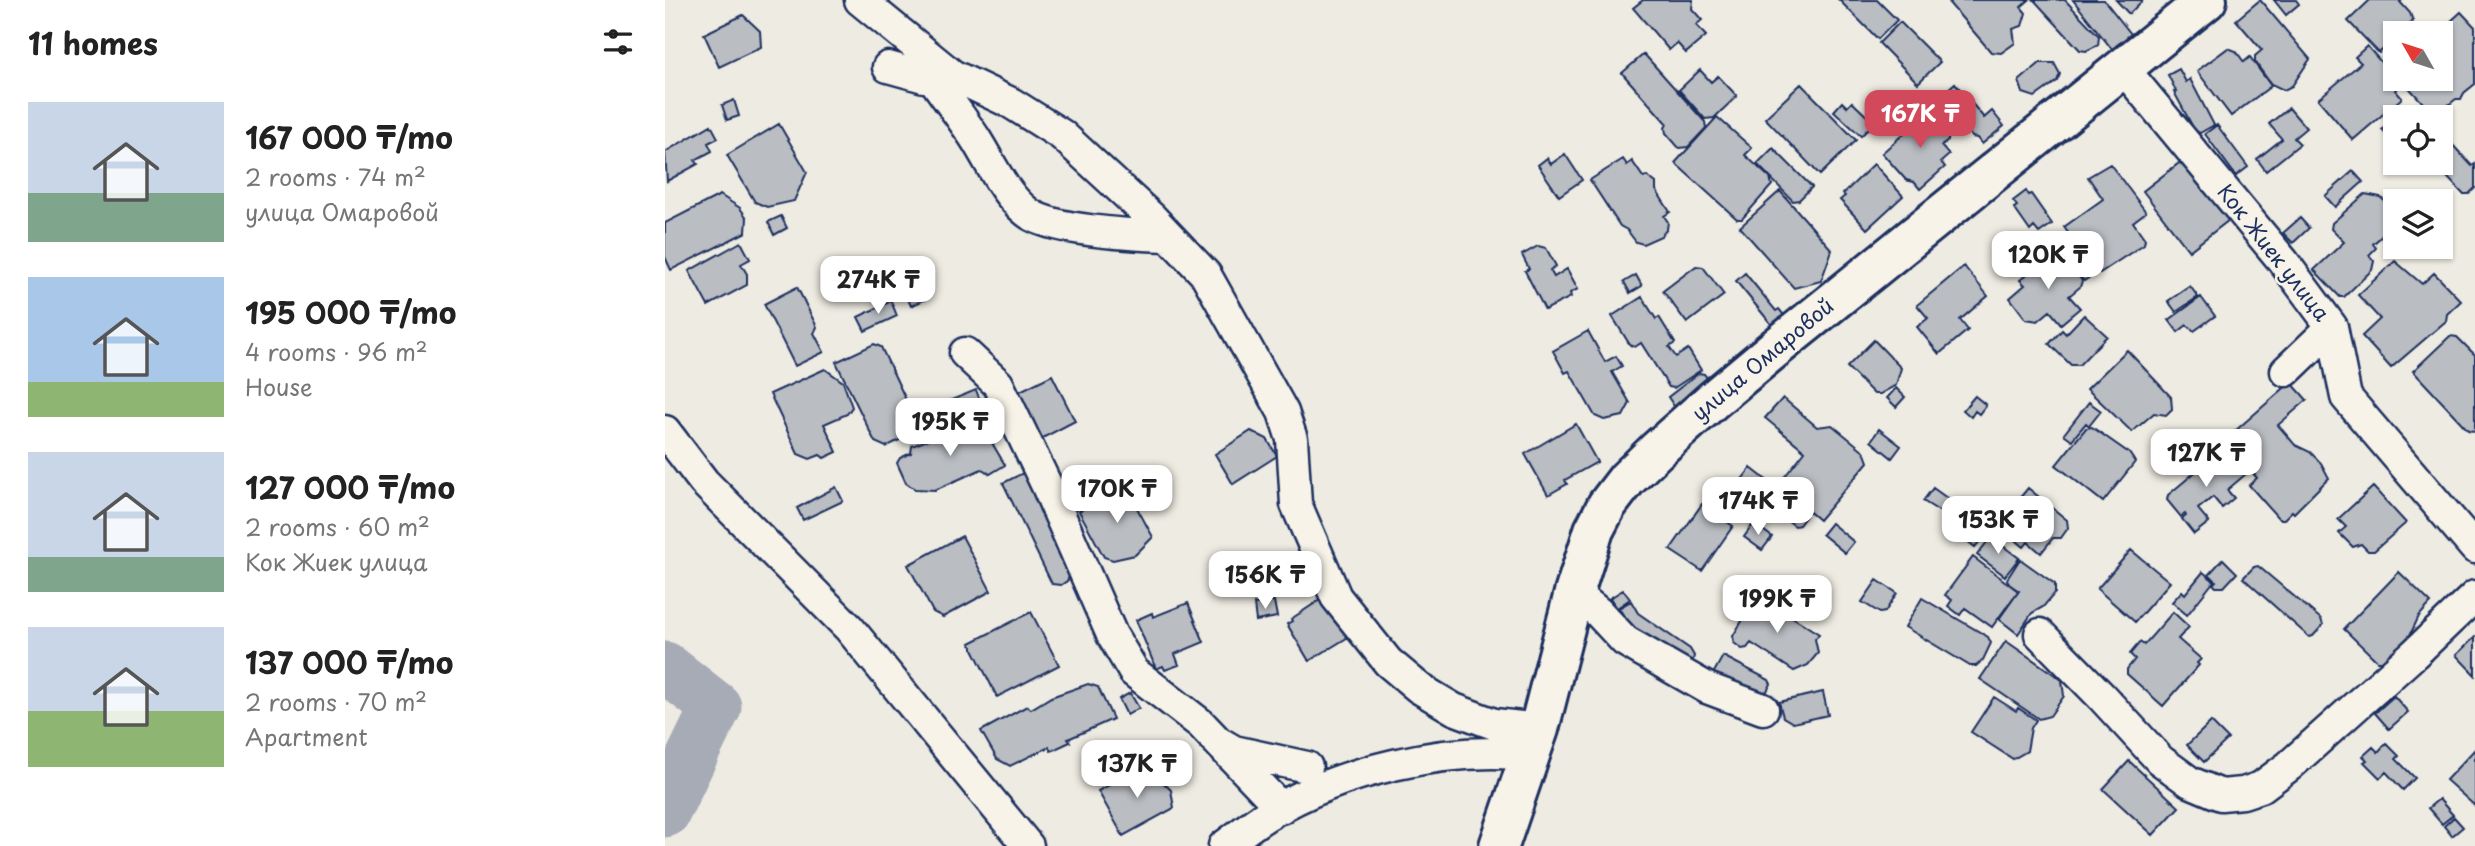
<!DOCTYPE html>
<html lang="en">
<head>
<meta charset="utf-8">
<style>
  body { margin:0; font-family:"Playpen Sans",sans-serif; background:#f6f6f6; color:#222; height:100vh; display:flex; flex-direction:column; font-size:26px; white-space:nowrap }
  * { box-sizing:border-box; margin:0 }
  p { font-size:23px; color:#767676 }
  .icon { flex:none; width:38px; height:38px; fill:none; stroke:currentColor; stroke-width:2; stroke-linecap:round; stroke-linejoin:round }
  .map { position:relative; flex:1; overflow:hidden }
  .sheet { display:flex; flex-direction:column; background:#fff; width:665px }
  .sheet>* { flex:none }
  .needle { width:46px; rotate:309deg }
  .tools { position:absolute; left:1718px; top:21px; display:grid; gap:14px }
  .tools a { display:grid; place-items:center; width:70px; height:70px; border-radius:0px; background:#fff; box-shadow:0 2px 5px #0004; font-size:35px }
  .price { position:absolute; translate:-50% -60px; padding:0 16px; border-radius:14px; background:#fff; color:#222; font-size:23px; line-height:46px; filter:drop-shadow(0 2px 4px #0008) }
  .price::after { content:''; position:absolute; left:50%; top:42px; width:21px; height:16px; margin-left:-10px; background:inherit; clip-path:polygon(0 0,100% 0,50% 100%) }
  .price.on { background:#d1495b; color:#fff }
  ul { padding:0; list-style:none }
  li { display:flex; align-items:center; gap:21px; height:175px; padding:0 28px }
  li span { display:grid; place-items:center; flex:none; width:196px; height:140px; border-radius:0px; color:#555 }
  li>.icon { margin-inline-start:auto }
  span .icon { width:84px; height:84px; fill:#fffc; stroke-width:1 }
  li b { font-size:30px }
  h2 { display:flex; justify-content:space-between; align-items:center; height:84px; padding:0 28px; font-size:30px }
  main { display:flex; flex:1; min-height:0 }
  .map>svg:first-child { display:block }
</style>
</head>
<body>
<main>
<section class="sheet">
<h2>11 homes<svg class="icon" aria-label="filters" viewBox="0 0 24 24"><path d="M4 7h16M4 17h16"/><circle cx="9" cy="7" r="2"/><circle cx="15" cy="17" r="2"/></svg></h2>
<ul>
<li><span style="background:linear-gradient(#c9d6e8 65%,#7fa58c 0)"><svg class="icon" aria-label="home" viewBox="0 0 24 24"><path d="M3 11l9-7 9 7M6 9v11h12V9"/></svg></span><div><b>167 000 ₸/mo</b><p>2 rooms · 74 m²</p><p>улица Омаровой</p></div></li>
<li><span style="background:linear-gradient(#a9c7e8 75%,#8fb573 0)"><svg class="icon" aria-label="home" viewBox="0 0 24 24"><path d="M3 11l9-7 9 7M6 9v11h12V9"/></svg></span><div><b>195 000 ₸/mo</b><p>4 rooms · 96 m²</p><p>House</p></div></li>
<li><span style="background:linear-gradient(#c9d6e8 75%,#7fa58c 0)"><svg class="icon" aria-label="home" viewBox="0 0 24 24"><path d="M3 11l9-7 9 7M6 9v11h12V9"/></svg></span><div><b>127 000 ₸/mo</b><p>2 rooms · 60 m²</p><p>Кок Жиек улица</p></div></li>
<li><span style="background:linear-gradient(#c9d6e8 60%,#8fb573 0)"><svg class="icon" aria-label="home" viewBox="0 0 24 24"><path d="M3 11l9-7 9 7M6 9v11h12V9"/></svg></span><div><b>137 000 ₸/mo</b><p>2 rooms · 70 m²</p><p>Apartment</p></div></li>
</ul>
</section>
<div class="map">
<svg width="1810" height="846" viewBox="0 0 1810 846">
  <rect width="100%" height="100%" fill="#eeebe2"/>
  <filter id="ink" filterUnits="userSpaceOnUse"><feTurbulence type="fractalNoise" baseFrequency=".0143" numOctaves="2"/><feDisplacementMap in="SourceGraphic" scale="14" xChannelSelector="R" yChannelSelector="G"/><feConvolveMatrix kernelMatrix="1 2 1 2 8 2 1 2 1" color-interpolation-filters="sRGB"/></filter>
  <g filter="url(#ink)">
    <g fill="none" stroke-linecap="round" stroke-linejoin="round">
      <path stroke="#a6abb5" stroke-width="51" d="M0,667l51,40 -51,105"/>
    </g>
    <path fill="#babdc2" stroke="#1b2f5e" stroke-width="2" d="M978,0h50l-1,9 10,11 -6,5 10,11 -20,17 -9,-10 -8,7 -36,-42z
      M1174,0h38l20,20 -19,19z
      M1287,0h77l-8,7 5,6 -4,13 -9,3 2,14 -14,10 -10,-1 -42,-49z
      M1369,0h31l34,36 -1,9 -12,6 -6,-1z
      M1408,0h31l27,34 -19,15z
      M1451,0h27l-14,14z
      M1595,0l50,59 -18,27 -8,4 -13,-6 -16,-22v-6l7,-6 -26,-30z
      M1609,0h22l3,4 -13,11z
      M1705,0h32l-2,2 10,11 3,8 -13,12h-4v4l-17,16 -31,-32z
      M1796,12l14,15v57l-11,9 -3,6h-5l-19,15h-4l-32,-35h40v-46h-3z
      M78,15l17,16 1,16 -42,20 -15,-33z
      M1235,22l40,40 -22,21 -39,-40z
      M1702,46l34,39 -6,5 7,8 -49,42 -35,-41 43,-36 -6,-6z
      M1563,48l8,3 8,11 6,-5 21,29 -40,30 -34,-45z
      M979,54l61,68 1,6 -18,19 -9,1 -13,-15 -1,-5 2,-4 -45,-51z
      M1375,63h14l6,11 -3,7 -22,16 -12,-4 -4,-12z
      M1514,69l7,13 4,-3 24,46 -14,8 -5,-2 -21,-39 2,-1 -8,-16z
      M1035,70l11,12 7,-6 19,20 -23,22 -9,1 -26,-29z
      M1290,83l29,35 8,-7 12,15 -22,18 -5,-6 -5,-1 -33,-40z
      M1136,84l55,56 -36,35 -55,-57z
      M69,100l5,16 -12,4 -5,-15z
      M1177,102l5,5 5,-5 22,21 -13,13 -27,-25z
      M1624,108l17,20 -12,10 6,6 -34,27 -9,-12 25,-20 -13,-15z
      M1263,112l13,6 8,8 -1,15 -7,5 8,9 -8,7 4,5 -25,22 -6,-7 -8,-2 -24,-27z
      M1052,117l35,31 -7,7 25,23 2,7 -30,34h-5l-62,-56z
      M1731,119v27l-14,-16z
      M114,124l28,48 -13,29 -27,6 -12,-5 -28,-47z
      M46,125l7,13 -10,5 4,8 -17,9 3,4 -31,17 -2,-29z
      M1552,125l31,42 -12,9 -31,-42z
      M1785,142l22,24 3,-2v24l-6,6h-6l-29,-31h7v-20z
      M1108,148l39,39 -13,13 -6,1 -36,-37z
      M900,154l17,26 -23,16 -21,-31 9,-7 4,6z
      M958,159l4,6 5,-4 11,16 4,-1 9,7v7l14,22 -6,4 4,6 -1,7 -6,7 -18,8 -7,-2 -9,-12 -7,-4 -30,-46z
      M1518,160l46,60 -40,31 -46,-60z
      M1209,164l29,32 -36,33 -27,-29 5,-4 -2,-2z
      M1445,164l36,48 -13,10 12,17 -1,5 -44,29 -5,-2 -31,-44 39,-28 -15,-22z
      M1688,171l10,11 -28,25 -10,-11z
      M1115,191l52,59 -11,31 -27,7 -54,-61z
      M1361,191l2,4 3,-1 21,30 -13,9 -5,-6 -4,4 -16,-23 3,-2 -4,-5z
      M1700,194l15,3 14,12 2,14 -23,21 3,4 -7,7 5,6 -2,9 -28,27h-4l-26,-27 30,-28 -13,-13 1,-6z
      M55,195l20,13 7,10 -1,14 -75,38 -6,-13v-34z
      M116,216l6,12 -13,7 -6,-13z
      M1635,218l9,10 -16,15 -10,-10z
      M76,242l9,17 -9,5 6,10v11l-39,21 -19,-35z
      M873,246l8,2 10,18 -6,4 4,7 13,-8 11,20 -8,4 1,4 -26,13 -20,-39 4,-2 -7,-14z
      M1389,252l14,18 10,5 4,6 -2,6 -11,9 11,12 -19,16 -11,-13 -12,10 -12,-2 -16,-21 15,-13 -5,-5z
      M1412,256l13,21 -6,4 -18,-18z
      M1730,261l27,23 12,-11 27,28 -14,13 -1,7 -55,47 -29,-32 18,-17 -22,-24z
      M1031,266l7,1 21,28 -37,28 -24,-32z
      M1299,266l24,30 -28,24 8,10 -29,24 -22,-27 11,-9 -11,-13z
      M1080,273l31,38 3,-2 9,11 -12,10 -40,-49z
      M971,275l6,11 -12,7 -6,-11z
      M1525,286l8,11 -22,15 -8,-11z
      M132,287l20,40 -3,6 10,19 -29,14 -31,-62z
      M255,291l4,9 -13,6 -4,-9z
      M977,297l14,22 3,-2 16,26 -6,4 7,10 12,-8 13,21 -27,18 -5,-1 -28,-44 -6,4 -5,-2 -18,-29z
      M1536,297l14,19 -21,15 -7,-6 -9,7 -9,-12z
      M226,301l6,15 -32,15 -7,-14z
      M1419,315l23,21 -28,29h-8l-22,-21 13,-14 4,4z
      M923,331l17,31 11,-6 6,10 -10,6 18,31 -7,13 -19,4 -9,-4 -26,-45 -4,2 -12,-22z
      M1785,336l7,1 18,18v76l-7,-1 -55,-59z
      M1209,340l27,28 -5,17 -16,9h-6l-27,-27z
      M209,344l7,3 35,74 -2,4 3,6 -31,16 -11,-5 -39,-80z
      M1462,350l44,47 1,12 -6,6 -12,-2 -22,19 -45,-43z
      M160,369l18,13 9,25 -5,7 -23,10 13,28 -13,6 -4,-3 -10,4 -12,-5 -28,-60z
      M1034,373l5,1 7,9 -35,26 -8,-12z
      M387,375l23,46 -38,20 -23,-47z
      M1626,382l16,18 -29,25 17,20 15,7 11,11 8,15 -35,35 -2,-2 -8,8h-5l-30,-34 8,-7 -28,-32 2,-3 -4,-5z
      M1231,388l9,9 -9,10 -9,-9z
      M311,390l10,26 -13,5 -4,-3 -18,9 -4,-2 -8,-20z
      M1310,396l11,9 -7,9 -4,-3 -4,6 -8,-7z
      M1118,398l34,29 15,-2 32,26 4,11 -49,58 -41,-35 27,-34 -40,-33z
      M1424,402l12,9 -12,15 -3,-3 -14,17 -8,-6z
      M305,423l12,3 23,39 -15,9 -8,-5 -47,21 -20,-1 -9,-6 -9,-20 3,-5 11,-5 1,-7z
      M911,424l21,38 -32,18 2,4 -19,11 -23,-41z
      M1427,427l37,26 6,9 -32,40 -47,-37 30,-37z
      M1214,429l22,17 -9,12 -21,-17z
      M586,431l16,8 10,17 -44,28 -18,-30z
      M1559,448l22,26 -19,16 7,8 -12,10 -9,-11 -15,12 11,13 -15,12 -12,-15 4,-3 -1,-2 -4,3 -14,-17 1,-5z
      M1086,468l54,42 1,6 -7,9 -4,1 -25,-19 -8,1 -26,-21z
      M358,473l48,100 -4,8 -6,4 -9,-1 -49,-101z
      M460,486l28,51 -18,18 -22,5 -9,-3 -25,-46z
      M171,487l7,14 -40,19 -6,-12z
      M1708,487l33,36 -32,28h-6l-7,-7 -8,3 -14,-14 7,-6 -8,-8z
      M1268,488l18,13 -9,12 -19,-12z
      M1363,488l39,32 1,8 -7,10h-8l-12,15 -13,-11 -4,5 -13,-11 3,-4 -13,-11z
      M1037,504l31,22 -31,45 -32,-21z
      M1297,517l13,9 -9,13 -14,-10z
      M1089,523l18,14 -10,13 -18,-13z
      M1166,523l23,19 -9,11 -23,-19z
      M1312,527l9,7 -11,13 -9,-7z
      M297,536l29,55 -48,26 -10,-5 -25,-47z
      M1326,537l28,21 -14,18 -28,-21z
      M1466,550l39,32 -35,40 -38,-33z
      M1308,557l45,34 -26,36 -27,-19 -5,7 -12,-9 4,-6 -7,-5z
      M1355,559l35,25v9l-12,14 -11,6 -14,21 -19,-15 20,-28 -10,-7 -2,-5z
      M1558,559l14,14 -13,14h-8l-3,-3 3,-3 -7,-7z
      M1593,566l63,53 2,6 -10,11 -4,1 -66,-59 11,-11z
      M1538,572l11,9 -27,34 -15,-13 10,-11 3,3z
      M1734,572l32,31 -12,13 -17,36 -18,9h-7l-33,-32z
      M1212,580l20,13 -12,19 -5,1 -18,-11z
      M958,590l7,9 -13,9 -7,-10z
      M1093,595l61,39 -4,5 3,14 -10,12 -14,6 -43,-28 -4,5 -5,1 -8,-6 -1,-7z
      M661,596l24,40 -41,25 -22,-37 5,-3 -1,-2z
      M1257,598l66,39 3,6 -8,17 -7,6h-6l-65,-39z
      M609,601l3,16 -21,4 -2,-17z
      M966,601l7,12 52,36 4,7 -1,4 -4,3 -12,-1 -50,-40 -8,-14z
      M523,603l16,39 -29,12 4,11 -14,5 -2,-4 -7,3 -20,-49 16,-7 1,4z
      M366,612l28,53 -62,32 -27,-54z
      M1508,612l16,15 -11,12 23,20 -4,4 2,2 -36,41 -36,-32v-5l8,-10 -5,-5 10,-12 4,3z
      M1810,637v38l-19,-20z
      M1341,641l56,39 2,16 -14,20 -11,3 -59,-40z
      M1058,656l46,24 2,4 -4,7 -12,5 -42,-22z
      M423,684l10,3 15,32 -45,20 2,3 -19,9 -2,-4 -39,19 -13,-7 -16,-28 46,-25 4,3 20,-12z
      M1158,692l5,23 -35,8 -10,-6 -4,-15z
      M465,693l9,15 -12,7 -8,-16z
      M1729,696l14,16 -19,17 -14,-16z
      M1329,697l22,14 2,-3 18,12 -5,8 -4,23 -14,8 -42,-27z
      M1546,722l17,17 -24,23 -17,-17z
      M1721,743l13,13 -3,3 19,19 -12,12 -17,-18 -6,6 -16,-16 3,-2 -4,-4 10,-9 5,5z
      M1810,749v57l-29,-26z
      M1464,761l50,46 -26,28 -50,-46z
      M475,768l10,2 21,20 3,18 -51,28 -25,-45z
      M1774,799l14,16 -11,9 -14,-16z
      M1789,817l9,10 -11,9 -8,-10z"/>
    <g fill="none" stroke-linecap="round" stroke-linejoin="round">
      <g stroke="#1b2f5e" stroke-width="35">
        <path id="street" d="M195,0l92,75 59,28 51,32 90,83 54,57 77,137 9,27 4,65 40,93 52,65 31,26 35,21 40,15 45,5
          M223,67l36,10 28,-2
          M1458,68l160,193 49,66 14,70 129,151
          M267,77c14,20 29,40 43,61 16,25 28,55 52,74 23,19 110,23 141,24
          M300,353l33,31 49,102 65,149 22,37 67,52 80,84
          M1621,371l46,-44
          M0,431l39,51 145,146 179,218
          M909,593l24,19 27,29 82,47 56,21
          M1375,634l61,62 59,64 30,22 31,13 22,-2 18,-6 28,-21 124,-111 62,-59
          M557,744l12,7 73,16
          M559,846c14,-10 28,-22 43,-31 74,-45 178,-69 263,-60"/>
      </g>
      <g stroke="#1b2f5e" stroke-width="44">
        <path id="secondary" d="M834,846l40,-117 35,-136 20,-63 13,-25 20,-26 30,-29 56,-50 60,-50 434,-350"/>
      </g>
      <use href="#street" stroke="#f7f3e8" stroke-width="30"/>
      <use href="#secondary" stroke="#f7f3e8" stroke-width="38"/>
    </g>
  </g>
  <g text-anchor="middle" stroke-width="5" stroke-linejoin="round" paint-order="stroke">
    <g font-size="21" fill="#1b2f5e" stroke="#f7f3e8">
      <text transform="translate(1608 253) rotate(52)" y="7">Кок Жиек улица</text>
      <text transform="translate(1098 360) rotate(-40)" y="7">улица Омаровой</text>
    </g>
  </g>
</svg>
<div class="tools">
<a><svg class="needle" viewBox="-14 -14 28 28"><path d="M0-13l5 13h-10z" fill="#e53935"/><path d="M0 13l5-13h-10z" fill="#767676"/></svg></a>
<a><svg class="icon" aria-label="locate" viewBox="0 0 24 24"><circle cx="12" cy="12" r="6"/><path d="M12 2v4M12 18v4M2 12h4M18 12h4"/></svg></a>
<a><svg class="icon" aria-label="layers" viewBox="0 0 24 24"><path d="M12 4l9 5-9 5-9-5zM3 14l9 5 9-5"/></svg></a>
</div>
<b class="price on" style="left:1255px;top:150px">167K ₸</b>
<b class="price" style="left:1383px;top:291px">120K ₸</b>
<b class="price" style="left:213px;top:316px">274K ₸</b>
<b class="price" style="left:285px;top:458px">195K ₸</b>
<b class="price" style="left:1541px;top:489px">127K ₸</b>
<b class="price" style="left:452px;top:525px">170K ₸</b>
<b class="price" style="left:1093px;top:537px">174K ₸</b>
<b class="price" style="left:1333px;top:556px">153K ₸</b>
<b class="price" style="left:600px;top:611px">156K ₸</b>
<b class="price" style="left:1112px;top:635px">199K ₸</b>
<b class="price" style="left:472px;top:800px">137K ₸</b>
</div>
</main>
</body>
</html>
